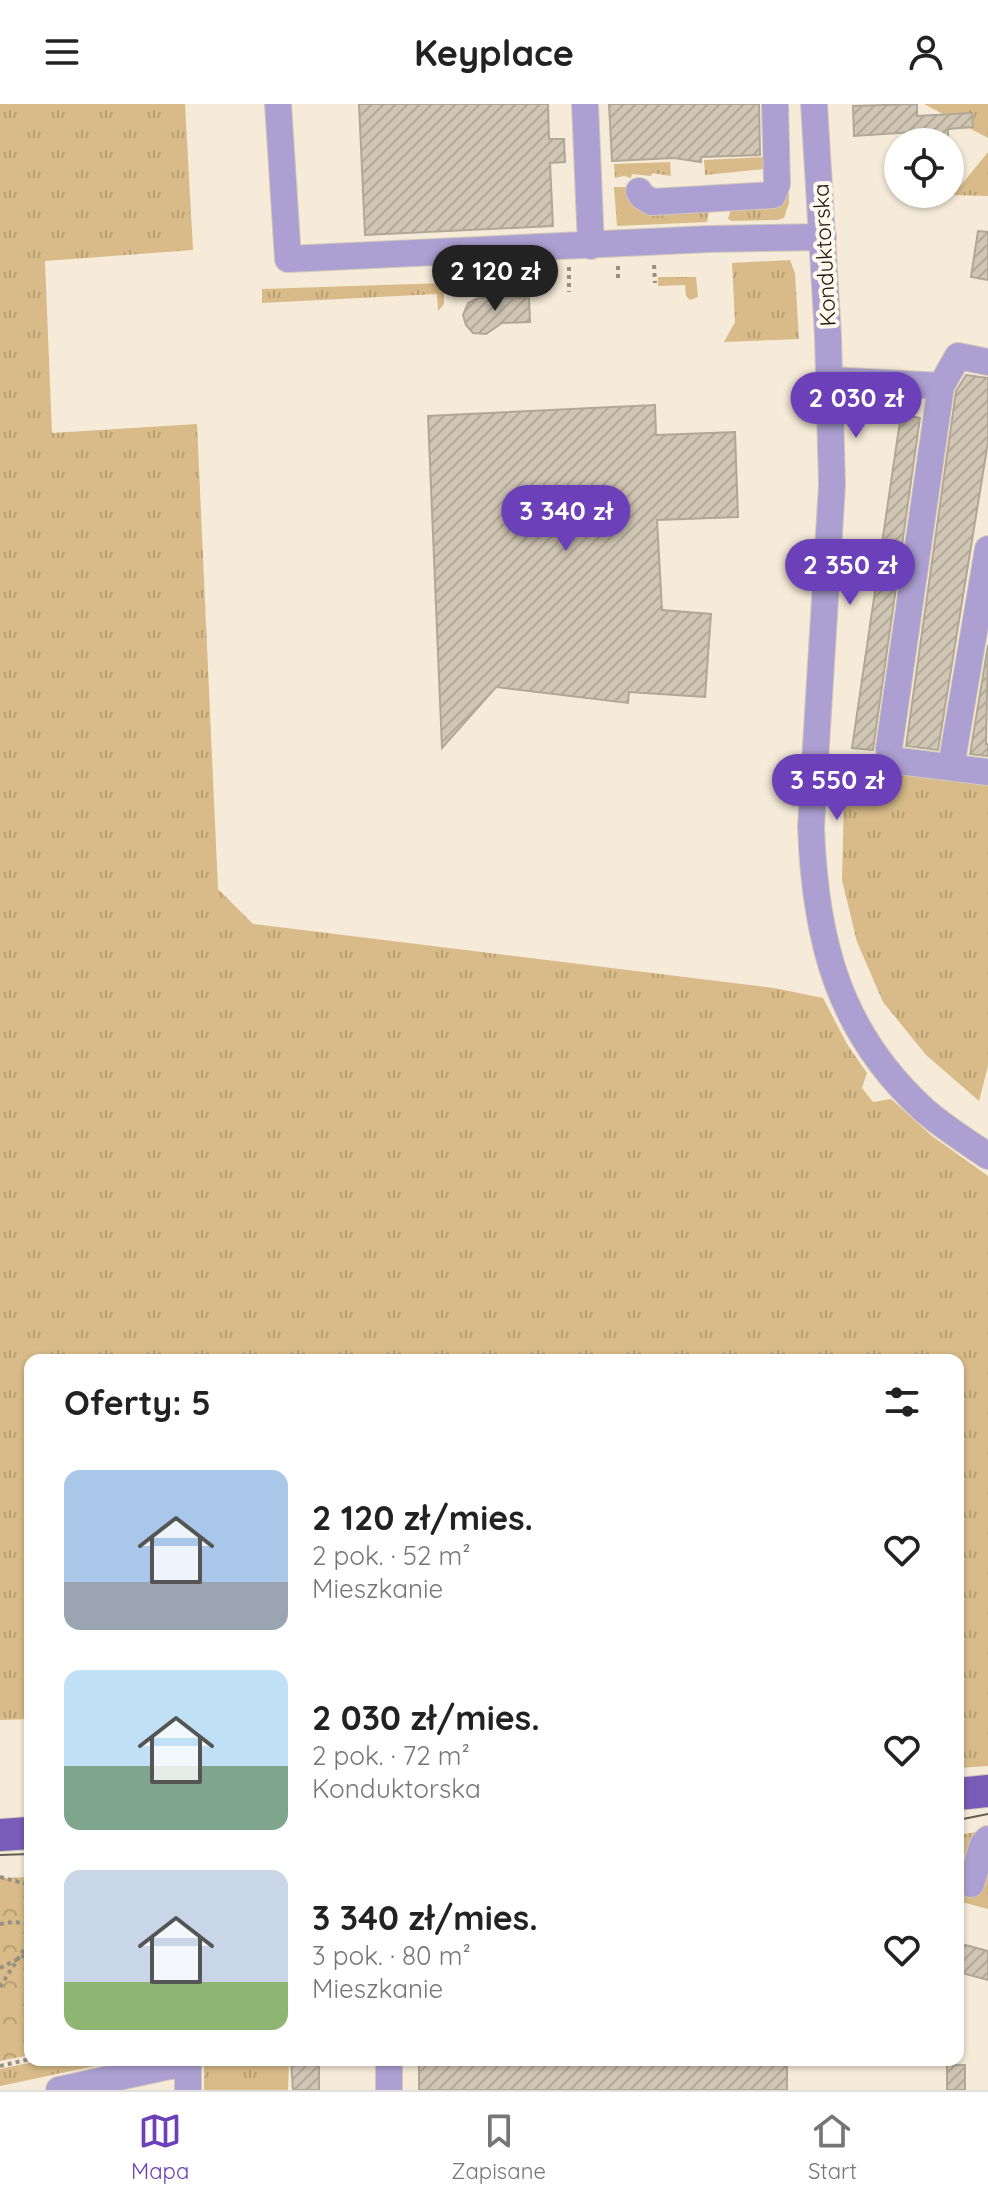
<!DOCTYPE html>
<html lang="pl">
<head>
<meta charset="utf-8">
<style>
  body { margin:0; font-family:Quicksand,sans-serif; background:#f2f2f2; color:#222; height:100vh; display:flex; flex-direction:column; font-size:30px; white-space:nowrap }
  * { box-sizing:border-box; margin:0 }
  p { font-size:26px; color:#767676 }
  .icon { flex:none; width:44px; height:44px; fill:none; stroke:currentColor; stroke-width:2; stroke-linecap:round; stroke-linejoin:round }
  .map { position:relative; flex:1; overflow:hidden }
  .drawer { position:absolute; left:24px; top:1250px; width:940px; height:712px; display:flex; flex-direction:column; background:#fff; border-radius:16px; box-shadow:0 2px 6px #0004 }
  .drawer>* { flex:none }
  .fabs { position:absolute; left:884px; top:24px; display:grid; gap:16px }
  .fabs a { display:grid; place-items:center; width:80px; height:80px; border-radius:50%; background:#fff; box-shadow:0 2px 6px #0004; font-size:40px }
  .price { position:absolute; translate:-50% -68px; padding:0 18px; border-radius:28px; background:#6c40b8; color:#fff; font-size:26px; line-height:52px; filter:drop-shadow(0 2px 4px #0008) }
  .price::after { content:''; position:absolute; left:50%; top:48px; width:24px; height:18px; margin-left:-12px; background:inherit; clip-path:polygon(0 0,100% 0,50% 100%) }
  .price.active { background:#222; color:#fff }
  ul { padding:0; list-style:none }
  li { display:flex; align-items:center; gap:24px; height:200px; padding:0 40px }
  li span { display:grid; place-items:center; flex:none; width:224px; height:160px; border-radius:16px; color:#555 }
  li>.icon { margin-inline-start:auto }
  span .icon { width:96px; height:96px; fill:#fffc; stroke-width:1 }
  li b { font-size:34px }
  h2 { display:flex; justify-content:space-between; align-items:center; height:96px; padding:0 40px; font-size:34px }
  header { display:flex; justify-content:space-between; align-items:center; height:104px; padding:0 40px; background:#fff; font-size:36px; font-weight:800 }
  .tabs { display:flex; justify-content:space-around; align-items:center; height:112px; border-top:2px solid #e0e0e0; background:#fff; font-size:22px; color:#767676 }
  .tabs a { display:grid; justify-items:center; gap:4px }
  .tabs .active { color:#6c40b8 }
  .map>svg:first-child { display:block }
</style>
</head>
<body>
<header><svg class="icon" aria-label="menu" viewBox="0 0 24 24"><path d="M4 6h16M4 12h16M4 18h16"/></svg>Keyplace<svg class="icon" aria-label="person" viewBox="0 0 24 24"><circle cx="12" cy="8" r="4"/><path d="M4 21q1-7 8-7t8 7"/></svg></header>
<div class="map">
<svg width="988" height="1986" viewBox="0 0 988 1986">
  <defs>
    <pattern id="grass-tufts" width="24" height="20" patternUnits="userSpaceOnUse" patternTransform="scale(2)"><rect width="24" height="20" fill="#d8bb88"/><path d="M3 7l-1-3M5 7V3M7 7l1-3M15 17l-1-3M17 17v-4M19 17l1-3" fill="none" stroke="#b9a074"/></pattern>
    <pattern id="park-crowns" width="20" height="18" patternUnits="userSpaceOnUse" patternTransform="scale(2)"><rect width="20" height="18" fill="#d8bb88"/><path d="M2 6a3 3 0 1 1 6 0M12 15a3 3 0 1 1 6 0" fill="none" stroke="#b9a074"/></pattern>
    <pattern id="building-hatch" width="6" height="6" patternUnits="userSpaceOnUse" patternTransform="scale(2)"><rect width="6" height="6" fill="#d1c6b4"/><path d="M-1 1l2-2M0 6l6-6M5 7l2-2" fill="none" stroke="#b3a99a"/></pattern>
  </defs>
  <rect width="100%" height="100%" fill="#f6ebd8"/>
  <path fill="url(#grass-tufts)" d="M0,0h185l8,146 -148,11 7,172 145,-9 21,465 35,35 521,64 49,10 24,46 20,29 -5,15 11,14 18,-3 41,37 56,40v590l-30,2v-408h-928v359l-30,1z
    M924,0h64v34z
    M988,48v44l-35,-1z
    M764,53l1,12 -60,6 -1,-15z
    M670,58l1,14 -19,-3 -1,3 -19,-2 -1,4 -7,-2 -9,2 -1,-14z
    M789,82v17l-5,15 -7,2 -45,1 -4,-2 4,-13z
    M614,83h18l77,24 -2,11 -90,4z
    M790,156l5,13 4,66 -75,3 11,-20 -3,-59z
    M658,173h38l2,20 -8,3 -4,-4 -1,-11 -27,1z
    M444,179v21l-6,7 -1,-17 -175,9v-14z
    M845,654l143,20v288l-9,35 -53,-46 -43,-53 -26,-60 -15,-62z
    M988,1726v79l-30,-8v-66z
    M42,1956h81l-123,26v-17z
    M204,1956h85l-1,30h-84z"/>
  <path fill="url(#park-crowns)" d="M30,1773v178l-30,6v-183z"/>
  <path fill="url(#building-hatch)" stroke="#b1a795" stroke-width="2" d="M359,0h189l1,35h15l1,23 -15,1 3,63 -188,9z
    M609,0h150l1,51 -59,2v5l-27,-4 -62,3z
    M917,0v12l55,-3 1,14 -25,2v7l-19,1v-6l-75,5 -1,-30z
    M978,127l10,1v48l-17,-3z
    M478,194h51l1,24 -28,1 -16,11 -13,-1 -7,-8 -3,-10 5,-12z
    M966,271l22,3v64l-50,308 -32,-4 50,-355z
    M655,301l1,30 79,-3 3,85 -81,3 5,90 49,4 -6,83 -76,-5 -1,11 -132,-16 -54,61 -14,-332z
    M901,310l19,4 -47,332 -21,-2z
    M988,541l-2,99h2v12l-18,-2z
    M958,1839l30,8v29l-30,-8z
    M291,1956h28v30h-26z
    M419,1956h368v30h-368z
    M947,1961h18v25h-18z"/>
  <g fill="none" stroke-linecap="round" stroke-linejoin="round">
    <g stroke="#d2c8b7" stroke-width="28">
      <path id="minor" d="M278,0l10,155 421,-20 114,-2
        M585,0l6,142
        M814,0l14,232 4,149 -21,342c4,112 27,204 112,282 20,18 43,32 65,47
        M639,87l3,5 10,6 121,-7 4,-11 -2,-80
        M988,258l-30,-6 -17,30 -52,362 2,10 8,3 89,11
        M830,276l111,6
        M951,663l37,-218
        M971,1780l12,-40 5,-5
        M59,1986l129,-28
        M188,1986v-30
        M389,1986v-30"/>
    </g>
    <g stroke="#d2c8b7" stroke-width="34">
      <path id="major" d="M958,1690l30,-3
        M0,1731l30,-2"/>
    </g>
    <path stroke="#979082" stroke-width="4" stroke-dasharray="4 4" stroke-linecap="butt" d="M654,161l1,18
      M618,162v16
      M569,163v25
      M0,1773l30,8
      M0,1820l13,-2 17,2
      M0,1864l30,-15
      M0,1883l30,-47
      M0,1962l30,-7"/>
    <use href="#minor" stroke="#aca0d2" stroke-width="26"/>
    <use href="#major" stroke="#795cb7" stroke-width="32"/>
    <path stroke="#645f53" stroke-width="2" d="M958,1716l30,-6
      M0,1751l30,-1"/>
  </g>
  <g text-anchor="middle" stroke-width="8" stroke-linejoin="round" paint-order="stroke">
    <g font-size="22" fill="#16130c" stroke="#fff9ed">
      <text transform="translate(824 151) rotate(-93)" y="8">Konduktorska</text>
    </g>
  </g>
</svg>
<div class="fabs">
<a><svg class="icon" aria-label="locate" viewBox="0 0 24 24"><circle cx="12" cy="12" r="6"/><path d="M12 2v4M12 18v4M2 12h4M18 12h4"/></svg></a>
</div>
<b class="price active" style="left:495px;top:209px">2 120 zł</b>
<b class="price" style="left:856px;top:336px">2 030 zł</b>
<b class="price" style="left:566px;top:449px">3 340 zł</b>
<b class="price" style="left:850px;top:503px">2 350 zł</b>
<b class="price" style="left:837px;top:718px">3 550 zł</b>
<section class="drawer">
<h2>Oferty: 5<svg class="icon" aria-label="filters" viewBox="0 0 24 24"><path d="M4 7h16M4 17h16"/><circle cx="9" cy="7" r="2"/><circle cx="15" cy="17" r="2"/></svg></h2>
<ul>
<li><span style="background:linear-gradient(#a9c7e8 70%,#9aa5b1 0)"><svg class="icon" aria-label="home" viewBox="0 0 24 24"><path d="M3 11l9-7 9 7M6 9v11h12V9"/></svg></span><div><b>2 120 zł/mies.</b><p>2 pok. · 52 m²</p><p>Mieszkanie</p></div><svg class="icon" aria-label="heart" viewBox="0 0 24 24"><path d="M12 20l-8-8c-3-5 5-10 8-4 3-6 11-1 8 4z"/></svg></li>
<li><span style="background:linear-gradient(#bfe0f5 60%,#7fa58c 0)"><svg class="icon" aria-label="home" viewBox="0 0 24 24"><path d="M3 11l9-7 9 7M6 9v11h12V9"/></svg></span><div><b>2 030 zł/mies.</b><p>2 pok. · 72 m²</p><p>Konduktorska</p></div><svg class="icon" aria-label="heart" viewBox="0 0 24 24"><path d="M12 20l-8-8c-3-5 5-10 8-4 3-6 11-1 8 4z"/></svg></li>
<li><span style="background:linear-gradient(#c9d6e8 70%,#8fb573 0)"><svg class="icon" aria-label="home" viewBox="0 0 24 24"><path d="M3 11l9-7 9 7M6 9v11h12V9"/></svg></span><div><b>3 340 zł/mies.</b><p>3 pok. · 80 m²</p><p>Mieszkanie</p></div><svg class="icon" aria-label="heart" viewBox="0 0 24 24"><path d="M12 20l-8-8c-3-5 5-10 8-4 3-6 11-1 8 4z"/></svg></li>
</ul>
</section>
</div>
<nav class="tabs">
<a class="active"><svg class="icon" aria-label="map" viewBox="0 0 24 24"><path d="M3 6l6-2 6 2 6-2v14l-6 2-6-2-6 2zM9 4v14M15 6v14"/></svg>Mapa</a>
<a><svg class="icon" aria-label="saved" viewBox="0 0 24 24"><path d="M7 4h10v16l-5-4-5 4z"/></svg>Zapisane</a>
<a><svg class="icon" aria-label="home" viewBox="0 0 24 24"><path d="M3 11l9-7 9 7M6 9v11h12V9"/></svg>Start</a>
</nav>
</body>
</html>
